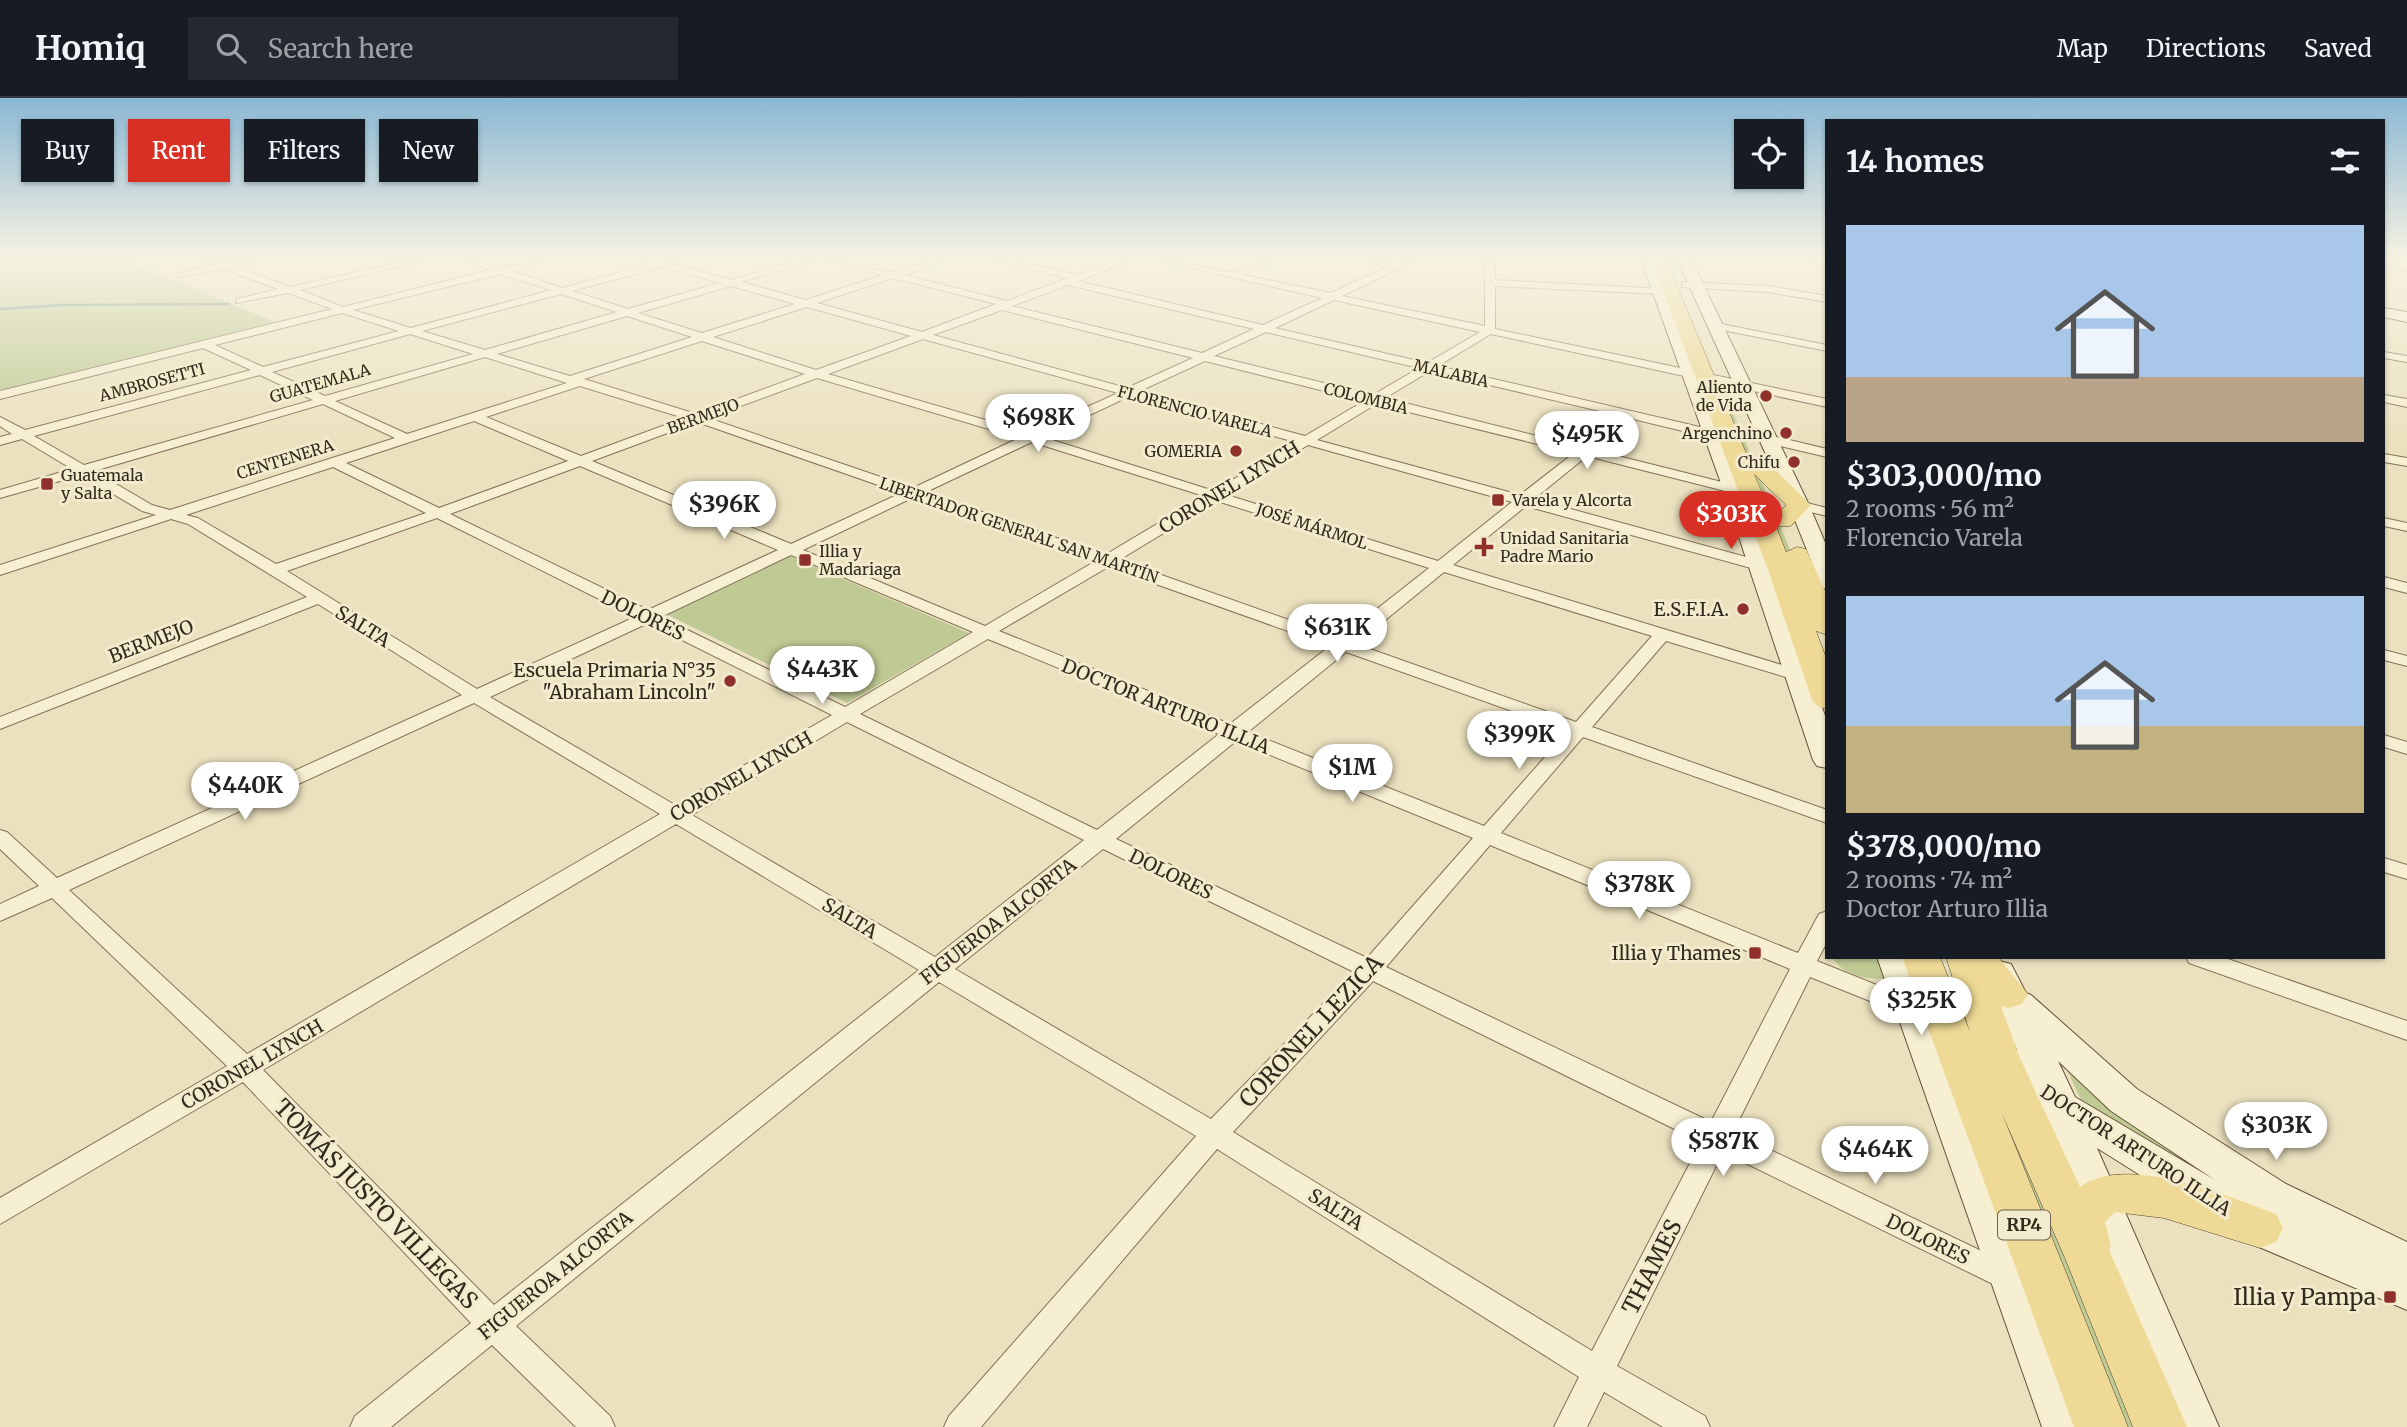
<!DOCTYPE html>
<html lang="en">
<head>
<meta charset="utf-8">
<style>
  body { margin:0; font-family:Merriweather,serif; background:#242831; color:#f1f3f6; height:100vh; display:flex; flex-direction:column; font-size:26px; white-space:nowrap }
  * { box-sizing:border-box; margin:0 }
  p { font-size:23px; color:#9ea1a6 }
  .icon { flex:none; width:38px; height:38px; fill:none; stroke:currentColor; stroke-width:2; stroke-linecap:round; stroke-linejoin:round }
  .map { position:relative; flex:1; overflow:hidden }
  .sheet { position:absolute; left:1825px; top:21px; width:560px; height:840px; display:flex; flex-direction:column; background:#171b24; border-radius:0px; box-shadow:0 2px 5px #0004 }
  .sheet>* { flex:none }
  .top-card { position:absolute; left:21px; top:21px; width:665px; height:63px; display:flex; gap:14px }
  .controls { position:absolute; left:1734px; top:21px; display:grid; gap:14px }
  .controls a { display:grid; place-items:center; width:70px; height:70px; border-radius:0px; background:#171b24; box-shadow:0 2px 5px #0004; font-size:35px }
  .price { position:absolute; translate:-50% -60px; padding:0 16px; border-radius:24px; background:#fff; color:#222; font-size:23px; line-height:46px; filter:drop-shadow(0 2px 4px #0008) }
  .price::after { content:''; position:absolute; left:50%; top:42px; width:21px; height:16px; margin-left:-10px; background:inherit; clip-path:polygon(0 0,100% 0,50% 100%) }
  .price.selected { background:#d93025; color:#fff }
  ul { padding:0; list-style:none }
  li { display:grid; align-content:center; gap:14px; height:371px; padding:0 21px }
  li span { display:grid; place-items:center; height:217px; border-radius:0px; color:#555 }
  li>.icon { margin-inline-start:auto }
  span .icon { width:126px; height:126px; fill:#fffc; stroke-width:1 }
  li b { font-size:30px }
  h2 { display:flex; justify-content:space-between; align-items:center; height:84px; padding:0 21px; font-size:30px }
  .pill { padding:0 24px; border-radius:0px; background:#171b24; box-shadow:0 2px 5px #0004; font-size:24px; line-height:63px }
  .pill.selected { background:#d93025; color:#fff }
  header { display:flex; align-items:center; gap:42px; box-sizing:border-box; height:98px; padding:0 35px; background:#171b24; border-bottom:2px solid #363941 }
  header strong { font-size:33px }
  nav { display:flex; gap:38px; margin-inline-start:auto; font-size:24px }
  .search { width:490px; height:63px; background:#242831; display:flex; align-items:center; gap:18px; box-sizing:border-box; padding:0 24px; border-radius:0px; color:#9ea1a6; font-size:26px }
  .map>svg:first-child { display:block }
</style>
</head>
<body>
<header>
<strong>Homiq</strong>
<div class="search"><svg class="icon" aria-label="search" viewBox="0 0 24 24"><circle cx="10" cy="10" r="6"/><path d="M15 15l6 6"/></svg>Search here</div>
<nav><a>Map</a><a>Directions</a><a>Saved</a></nav>
</header>
<div class="map">
<svg width="2407" height="1329" viewBox="0 0 2407 1329">
  <rect width="100%" height="100%" fill="#ebe1be"/>
  <path fill="#bec993" d="M0,161h123l152,63 -275,68z
    M1719,286l3,2 73,176 -8,-1 -71,-175z
    M787,457l182,78 -122,70 -183,-90z
    M1832,859h52l1,21c-18,3 -44,-4 -53,-21z
    M2068,974l29,27 88,56 97,70 -199,-121z
    M1983,983l15,9 138,337h-16z"/>
  <g fill="none" stroke-linecap="round" stroke-linejoin="round">
    <path stroke="#698a85" stroke-width="2.5" d="M0,211l64,-4 165,-1"/>
    <g stroke="#837258" stroke-width="2">
      <path id="street" d="M201,161h13l11,4 37,-4 -27,7 55,21 124,-28h17l-131,31 43,17 147,-37 -30,-11c15,0 26,7 40,8 15,2 34,-8 52,-8l-41,12 51,17 89,-24 -11,-5h15l76,21 72,-21h14l-76,23 65,18 77,-25 -59,-16c22,0 53,15 70,13 19,-3 34,-13 54,-13l-44,16 103,26 61,-23 -78,-19h17l71,16 44,-16h13l-57,22 185,44 59,-27 -170,-39c27,-1 51,11 78,13 15,1 31,-13 48,-13l-35,16 88,18 61,-28 -24,-6 33,2 17,-2 -76,37 143,30v-67h10v21l169,9 1,2 -5,3 -165,-8v43l332,70v8l-336,-73 -53,32 279,65 1,3 -6,4 -79,-19 -39,31 144,36v6l-5,1 -146,-37 -53,43 293,80v10l-301,-83 -73,59 352,107 3,4 -9,5 -133,-40 -74,86 235,83v13l-244,-86 -82,96 297,120 21,-39 8,-3v31l-10,19 107,43 3,6 -3,6 -9,3 -105,-42 -77,155 284,136 5,9 -5,9 -10,4 -10,-4 -274,-134 -106,214 88,50 5,11h-47l-59,-35 -17,35h-33l25,-50 -362,-228 -236,278h-37l5,-11 247,-280 -257,-154 -423,344 94,90 5,11h-39l-84,-82 -101,82h-41l5,-11 116,-93 -228,-241 -243,142v-26l227,-132 -175,-168 -52,23v-17l39,-18 -39,-37v-19l7,2 50,46 405,-183 -144,-91 -318,125v-12l307,-120 -119,-73 -17,-5 -171,56v-10l156,-50 -14,-4 -61,-36 -81,23v-8l72,-21 -50,-30 -22,6v-8l12,-3 -12,-8v-9l25,13 226,-60 -48,-22 -203,51v-8l332,-82 -44,-16 -52,10v-4l42,-10 -54,-20 -46,8v-4l36,-8zM662,169l58,16 -92,26 -56,-18zM500,176l51,16 -140,38 -58,-18zM893,180l103,26 -74,28 -105,-29zM1068,187l186,44 -52,24 -190,-47zM731,188l64,18 -93,29 -64,-20zM561,196l56,18 -132,38 -63,-19zM1334,202l146,32 -53,31 -152,-35zM807,209l104,29 -95,34 -103,-33zM1002,212l191,48 -66,30 -194,-53zM342,215l57,18 -136,36 -48,-22zM627,218l65,21 -122,39 -73,-22zM1266,234l153,36 -46,27 -159,-39zM410,236l63,20 -148,42 -53,-24zM923,241l195,54 -88,40 -202,-59zM702,243l103,33 -109,40 -112,-35zM485,259l82,26 -160,51 -72,-33zM1205,263l159,40 -59,35 -165,-45zM1430,273l191,45 -40,31 -196,-49zM260,277l53,25 -229,65 -50,-29zM817,280l202,60 -106,50 -205,-70zM580,288l104,32 -103,38 -95,-39zM1130,298l165,46 -81,49 -171,-54zM323,306l72,34 -225,72 -18,-5 -58,-34zM1376,306l198,49 -54,42 -203,-55zM474,323l94,40 -129,47 -93,-45zM697,324l204,71 -110,51 -199,-83zM1032,344l172,54 -99,59 -179,-63zM1308,347l204,57 -74,59 -211,-66zM580,368l198,84 -130,60 -198,-96zM333,369l93,46 -150,51 -78,-46 -12,-3zM914,399l180,65 -109,64 -182,-76zM1217,403l212,67 -89,70 -221,-78zM437,420l198,99 -158,72 -190,-118zM791,457l182,77 -128,75 -184,-90zM1108,469l222,79 -100,78 -231,-93zM1444,474l208,64 -76,86 -220,-78zM648,525l184,92 -157,90 -185,-108zM988,541l231,95 -122,96 -237,-116zM1346,554l222,79 -84,95 -236,-94zM474,605l186,111 -413,240 -178,-164zM847,624l237,118 -149,117 -243,-142zM1236,643l237,97 -106,120 -251,-119zM676,726l243,146 -425,335 -231,-235zM1490,747l300,124 -79,153 -325,-155zM1103,751l251,123 -143,147 -256,-150zM1373,883l328,161 -109,209 -359,-219z
        M1802,161h25v6z
        M2384,162l23,4v6l-23,-4z
        M1685,184l83,4 59,10v6l-59,-10 -86,-5v-4z
        M1716,225l111,22v6l-115,-23v-4z
        M2384,254l23,4v6l-23,-4z
        M2384,297l23,4v8l-23,-5z
        M1768,337l59,14v8l-64,-15v-6z
        M2384,356l23,4v8l-23,-4z
        M1799,403l28,7v8l-33,-8 -2,-3z
        M2384,420l23,5v8l-23,-5z
        M2384,479l23,6v10l-23,-6z
        M2384,552l23,6v10l-23,-6z
        M2384,637l23,7v12l-23,-7z
        M2384,760l23,7v14l-23,-7z
        M2186,859h36l185,64v19l-218,-77z"/>
    </g>
    <g stroke="#64533b" stroke-width="2">
      <path id="secondary" d="M1641,161h14l88,230 84,232v47l-10,-2 -4,-6 -90,-271z
        M1677,161h14l118,246 18,42v33l-8,-2 -3,-5 -27,-68z
        M2384,210l23,4v10l-23,-5z
        M1877,859h34l179,470h-48z
        M1999,863l12,3 15,29 5,2 106,94 149,95 121,58v68l-162,-69 -148,-93 122,279h-48l-94,-228 -32,-83 -57,-48 -5,-10 5,-10 13,-4 16,6 -35,-77 5,-9zM2058,963l53,50 104,69 -140,-83z"/>
    </g>
    <g stroke="#50402c" stroke-width="1">
      <path id="primary" d="M1651,161h15l87,211 10,-6 8,2 40,39 -20,21h-15l10,26 11,-5 9,2 21,46v40l-11,-4 11,29v49l-10,-3 -5,-6 -44,-130zM1754,376l32,31 -13,14z
        M1902,859h38l30,75 -24,-75h52l30,37 -6,10 -14,4 -7,-2 18,50 61,131c47,-34 147,9 196,27l7,14 -7,14 -16,6 -96,-30 -49,-6 -10,10 6,24 -2,4 78,177h-54l-68,-169 -64,-147 127,316h-54z"/>
    </g>
    <use href="#street" fill="#f7efd1" fill-rule="evenodd"/>
    <use href="#secondary" fill="#f7efd1" fill-rule="evenodd"/>
    <use href="#primary" fill="#eeda96" fill-rule="evenodd"/>
  </g>
  <linearGradient id="sky" x2="0" y2="1"><stop stop-color="#8bb8d4"/><stop offset="0.46" stop-color="#f6f2e2"/><stop offset="1" stop-color="#f6f2e2" stop-opacity="0"/></linearGradient>
  <rect width="2407" height="347" fill="url(#sky)"/>
  <g fill="#8f312a" stroke="#f3ebcd" stroke-width="2.5">
    <circle cx="1766" cy="298" r="7"/>
    <circle cx="1786" cy="335" r="7"/>
    <circle cx="1236" cy="353" r="7"/>
    <circle cx="1794" cy="364" r="7"/>
    <rect x="40" y="379" width="14" height="14" rx="3.5"/>
    <rect x="1491" y="395" width="14" height="14" rx="3.5"/>
    <path d="M1480.5 438.5h7v7h7v7h-7v7h-7v-7h-7v-7h7z"/>
    <rect x="798" y="455" width="14" height="14" rx="3.5"/>
    <circle cx="1743" cy="511" r="7"/>
    <circle cx="730" cy="583" r="7"/>
    <rect x="1748" y="848" width="14" height="14" rx="3.5"/>
    <rect x="2383" y="1192" width="14" height="14" rx="3.5"/>
  </g>
  <g text-anchor="middle" stroke-width="6" stroke-linejoin="round" paint-order="stroke">
    <g font-size="16" fill="#33291c" stroke="#f3ebcd">
      <text transform="translate(1451 275) rotate(13)" y="6">MALABIA</text>
      <text transform="translate(152 284) rotate(-15)" y="6">AMBROSETTI</text>
      <text transform="translate(320 285) rotate(-16)" y="6">GUATEMALA</text>
      <text transform="translate(1366 300) rotate(14)" y="6">COLOMBIA</text>
      <text transform="translate(1195 313) rotate(15)" y="6">FLORENCIO VARELA</text>
      <text transform="translate(703 318) rotate(-20)" y="6">BERMEJO</text>
      <text transform="translate(285 361) rotate(-17)" y="6">CENTENERA</text>
      <text transform="translate(1312 428) rotate(18)" y="6">JOSÉ MÁRMOL</text>
      <text transform="translate(1019 432) rotate(19)" y="6">LIBERTADOR GENERAL SAN MARTÍN</text>
    </g>
    <g font-size="16" fill="#33291c" stroke="#f3ebcd" text-anchor="end">
      <text x="1752" y="295">Aliento<tspan x="1752" dy="18">de Vida</tspan></text>
      <text x="1772" y="341">Argenchino</text>
      <text x="1222" y="359">GOMERIA</text>
      <text x="1780" y="370">Chifu</text>
      <text x="61" y="383" text-anchor="start">Guatemala<tspan x="61" dy="18">y Salta</tspan></text>
      <text x="1512" y="408" text-anchor="start">Varela y Alcorta</text>
      <text x="1500" y="446" text-anchor="start">Unidad Sanitaria<tspan x="1500" dy="18">Padre Mario</tspan></text>
      <text x="819" y="459" text-anchor="start">Illia y<tspan x="819" dy="18">Madariaga</tspan></text>
    </g>
    <rect fill="#f3ebcd" stroke="#6d6351" stroke-width="2" x="1998" y="1112.5" width="52" height="29" rx="5"/>
    <g font-size="18" font-weight="bold" fill="#33291c">
      <text x="2024" y="1133">RP4</text>
    </g>
    <g font-size="19" fill="#33291c" stroke="#f3ebcd">
      <text transform="translate(1229 389) rotate(-31)" y="7">CORONEL LYNCH</text>
      <text transform="translate(643 517) rotate(26)" y="7">DOLORES</text>
      <text transform="translate(363 528) rotate(32)" y="7">SALTA</text>
      <text transform="translate(151 543) rotate(-21)" y="7">BERMEJO</text>
      <text transform="translate(1166 608) rotate(22)" y="7">DOCTOR ARTURO ILLIA</text>
      <text transform="translate(741 678) rotate(-30)" y="7">CORONEL LYNCH</text>
      <text transform="translate(1171 776) rotate(26)" y="7">DOLORES</text>
      <text transform="translate(850 820) rotate(31)" y="7">SALTA</text>
      <text transform="translate(998 823) rotate(-38)" y="7">FIGUEROA ALCORTA</text>
      <text transform="translate(252 966) rotate(-30)" y="7">CORONEL LYNCH</text>
      <text transform="translate(2136 1052) rotate(33)" y="7">DOCTOR ARTURO ILLIA</text>
      <text transform="translate(1336 1111) rotate(32)" y="7">SALTA</text>
      <text transform="translate(1928 1141) rotate(26)" y="7">DOLORES</text>
      <text transform="translate(555 1177) rotate(-39)" y="7">FIGUEROA ALCORTA</text>
    </g>
    <g font-size="19" fill="#33291c" stroke="#f3ebcd" text-anchor="end">
      <text x="1729" y="518">E.S.F.I.A.</text>
      <text x="716" y="579">Escuela Primaria N°35<tspan x="716" dy="22">"Abraham Lincoln"</tspan></text>
      <text x="1741" y="862">Illia y Thames</text>
    </g>
    <g font-size="23" fill="#33291c" stroke="#f3ebcd">
      <text transform="translate(1311 933) rotate(-47)" y="8">CORONEL LEZICA</text>
      <text transform="translate(376 1106) rotate(46)" y="8">TOMÁS JUSTO VILLEGAS</text>
      <text transform="translate(1652 1169) rotate(-63)" y="8">THAMES</text>
    </g>
    <g font-size="23" fill="#33291c" stroke="#f3ebcd" text-anchor="end">
      <text x="2376" y="1207">Illia y Pampa</text>
    </g>
  </g>
</svg>
<div class="controls">
<a><svg class="icon" aria-label="locate" viewBox="0 0 24 24"><circle cx="12" cy="12" r="6"/><path d="M12 2v4M12 18v4M2 12h4M18 12h4"/></svg></a>
</div>
<b class="price" style="left:1038px;top:356px">$698K</b>
<b class="price" style="left:1587px;top:373px">$495K</b>
<b class="price" style="left:724px;top:443px">$396K</b>
<b class="price selected" style="left:1731px;top:453px">$303K</b>
<b class="price" style="left:1337px;top:566px">$631K</b>
<b class="price" style="left:822px;top:608px">$443K</b>
<b class="price" style="left:1519px;top:673px">$399K</b>
<b class="price" style="left:1352px;top:706px">$1M</b>
<b class="price" style="left:245px;top:724px">$440K</b>
<b class="price" style="left:1639px;top:823px">$378K</b>
<b class="price" style="left:1921px;top:939px">$325K</b>
<b class="price" style="left:2276px;top:1064px">$303K</b>
<b class="price" style="left:1723px;top:1080px">$587K</b>
<b class="price" style="left:1875px;top:1088px">$464K</b>
<div class="top-card">
<a class="pill">Buy</a>
<a class="pill selected">Rent</a>
<a class="pill">Filters</a>
<a class="pill">New</a>
</div>
<section class="sheet">
<h2>14 homes<svg class="icon" aria-label="filters" viewBox="0 0 24 24"><path d="M4 7h16M4 17h16"/><circle cx="9" cy="7" r="2"/><circle cx="15" cy="17" r="2"/></svg></h2>
<ul>
<li><span style="background:linear-gradient(#a9c7e8 70%,#b9a48a 0)"><svg class="icon" aria-label="home" viewBox="0 0 24 24"><path d="M3 11l9-7 9 7M6 9v11h12V9"/></svg></span><div><b>$303,000/mo</b><p>2 rooms · 56 m²</p><p>Florencio Varela</p></div></li>
<li><span style="background:linear-gradient(#a9c7e8 60%,#c2b280 0)"><svg class="icon" aria-label="home" viewBox="0 0 24 24"><path d="M3 11l9-7 9 7M6 9v11h12V9"/></svg></span><div><b>$378,000/mo</b><p>2 rooms · 74 m²</p><p>Doctor Arturo Illia</p></div></li>
</ul>
</section>
</div>
</body>
</html>
